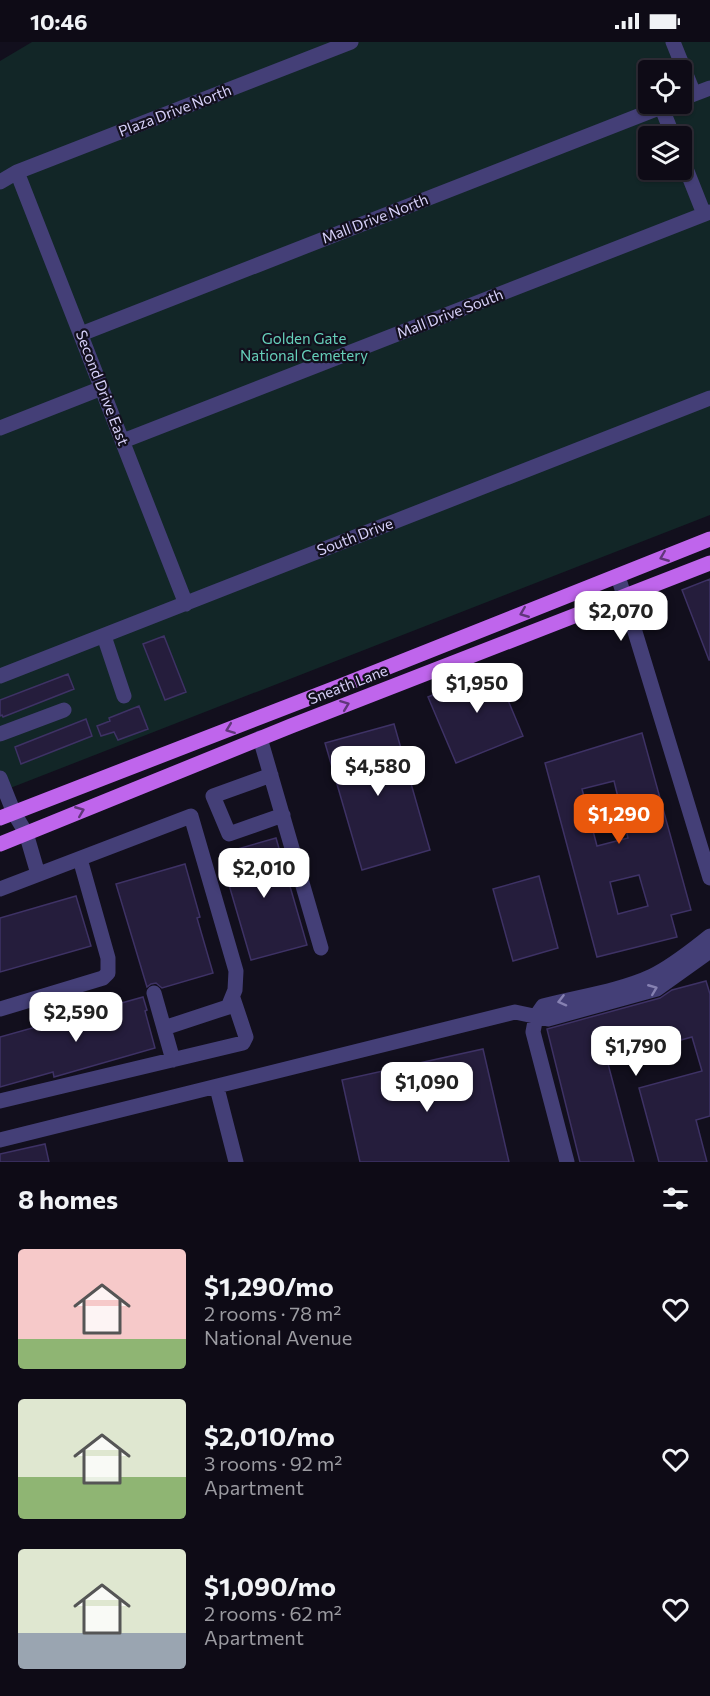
<!DOCTYPE html>
<html lang="en">
<head>
<meta charset="utf-8">
<style>
  body { margin:0; font-family:Commissioner,sans-serif; background:#1c1923; color:#f1f3f6; height:100vh; display:flex; flex-direction:column; font-size:22px; white-space:nowrap }
  * { box-sizing:border-box; margin:0 }
  p { font-size:20px; color:#9b9ba1 }
  .icon { flex:none; width:33px; height:33px; fill:none; stroke:currentColor; stroke-width:2; stroke-linecap:round; stroke-linejoin:round }
  .map { position:relative; height:1120px; overflow:hidden }
  .sheet { display:flex; flex-direction:column; background:#0e0b16; flex:1 }
  .sheet>* { flex:none }
  .fabs { position:absolute; left:638px; top:18px; display:grid; gap:12px }
  .fabs a { display:grid; place-items:center; width:54px; height:54px; border-radius:6px; background:#0e0b16; box-shadow:0 2px 4px #0004,0 0 0 2px #2e2b35; font-size:30px }
  .price { position:absolute; translate:-50% -51px; padding:0 14px; border-radius:12px; background:#fff; color:#222; font-size:20px; line-height:39px; filter:drop-shadow(0 2px 3px #0008) }
  .price::after { content:''; position:absolute; left:50%; top:36px; width:18px; height:14px; margin-left:-9px; background:inherit; clip-path:polygon(0 0,100% 0,50% 100%) }
  .price.selected { background:#ea580c; color:#fff }
  ul { padding:0; list-style:none }
  li { display:flex; align-items:center; gap:18px; height:150px; padding:0 18px }
  li span { display:grid; place-items:center; flex:none; width:168px; height:120px; border-radius:6px; color:#555 }
  li>.icon { margin-inline-start:auto }
  span .icon { width:72px; height:72px; fill:#fffc; stroke-width:1 }
  li b { font-size:26px }
  h2 { display:flex; justify-content:space-between; align-items:center; height:72px; padding:0 18px; font-size:26px }
  .status { display:flex; justify-content:space-between; align-items:center; height:42px; padding:0 30px; background:#0e0b16; direction:ltr }
  .status svg { height:16px; fill:currentColor }
  .map>svg:first-child { display:block }
</style>
</head>
<body>
<div class="status"><b>10:46</b><svg viewBox="0 0 49 12"><path d="M0 12V9h3v3zM5 12V6h3v6zM10 12V3h3v9zM15 12V0h3v12zM26 1h20v11H26zM47 4h2v5h-2z"/></svg></div>
<div class="map">
<svg width="710" height="1120" viewBox="0 0 710 1120">
  <rect width="100%" height="100%" fill="#120f1d"/>
  <path fill="#122627" fill-rule="evenodd" d="M32,0h678v473l-710,277v-731zM648,28h33v34h-33zM648,94h33v34h-33z"/>
  <path fill="#251d3c" stroke="#3e3265" stroke-width="1.5" fill-rule="evenodd" d="M710,537v81h-1l-27,-70z
    M164,594l22,56 -21,8 -22,-56z
    M506,623l10,24 -11,4 18,43 -67,27 -28,-66z
    M68,632l6,15 -71,28 -1,-2 -2,1v-16z
    M139,664l9,23 -30,11 -4,-8 -13,4 -4,-10 13,-5 -1,-3z
    M86,677l6,17 -71,28 -6,-17z
    M394,682l36,126 -68,20 -37,-127z
    M642,691l49,177 -20,5 6,22 -80,20 -52,-194zM614,739l14,57 -31,8 -15,-57zM639,833l9,31 -30,8 -8,-32z
    M276,796l31,107 -56,15 -31,-106z
    M185,822l15,53 -3,1 16,55 -51,15 -6,-5 -5,1 -4,3 -31,-103z
    M539,834l19,72 -45,13 -20,-72z
    M76,854l15,50 -91,26v-54z
    M706,939l4,13v122l-14,4 11,42h-48l-20,-74 63,-17 -10,-34 -85,23 27,102h-54l-33,-133 113,-31 12,-8z
    M143,955l4,13 -2,1 10,37 -101,29 -1,-5 -53,15v-50z
    M483,1007l26,113h-149l-18,-82z
    M45,1102l4,18h-49v-8z"/>
  <g fill="none" stroke-linecap="round" stroke-linejoin="round">
    <path stroke="#443f77" stroke-width="15" d="M673,0l21,52
      M681,57l29,-11
      M661,64l12,30
      M681,114l23,58
      M17,130l169,432
      M0,140l17,-10 334,-130
      M81,292l588,-230
      M0,386l102,-40
      M123,399l587,-229
      M618,534l92,302
      M104,594l20,60
      M0,634l710,-278
      M0,692l64,-24
      M260,696l61,210
      M271,733l-58,21 16,38 54,-19
      M0,736l14,35 12,20 12,41
      M0,847l191,-73 45,155 -1,19 -7,17 -64,21
      M154,951l19,67
      M0,967l103,-31 5,-5v-15l-28,-99
      M217,1046l19,74
      M0,1059l243,-58 3,-6 -13,-39
      M0,1098l515,-128 33,7 109,-30 53,-38
      M567,1120l-34,-130 3,-16 7,-10c34,-9 77,-15 109,-30 21,-10 40,-26 58,-40"/>
    <path stroke="#bf65ec" stroke-width="15" d="M0,776l338,-131 372,-148
      M0,802l291,-118 419,-163"/>
  </g>
  <defs><path id="oneway-chevron" d="M-2-3.5L2.5 0L-2 3.5" fill="none" stroke-width="1.6" stroke-linecap="round" stroke-linejoin="round" transform="scale(1.5)"/></defs>
  <g stroke="#60367a">
    <use href="#oneway-chevron" transform="translate(664 515) rotate(158)"/>
    <use href="#oneway-chevron" transform="translate(524 571) rotate(158)"/>
    <use href="#oneway-chevron" transform="translate(345 663) rotate(-21)"/>
    <use href="#oneway-chevron" transform="translate(230 687) rotate(159)"/>
    <use href="#oneway-chevron" transform="translate(80 769) rotate(-22)"/>
  </g>
  <g stroke="#8681b2">
    <use href="#oneway-chevron" transform="translate(653 947) rotate(-22)"/>
    <use href="#oneway-chevron" transform="translate(562 959) rotate(166)"/>
  </g>
  <g text-anchor="middle" stroke-width="4.5" stroke-linejoin="round" paint-order="stroke">
    <g font-size="15" fill="#d7d1f9" stroke="#120f1d">
      <text transform="translate(175 69) rotate(-21)" y="5">Plaza Drive North</text>
      <text transform="translate(375 177) rotate(-21)" y="5">Mall Drive North</text>
      <text transform="translate(450 272) rotate(-21)" y="5">Mall Drive South</text>
      <text transform="translate(102 346) rotate(69)" y="5">Second Drive East</text>
      <text transform="translate(355 495) rotate(-21)" y="5">South Drive</text>
      <text transform="translate(348 643) rotate(-21)" y="5">Sneath Lane</text>
    </g>
    <g font-size="15" fill="#66d0ba" stroke="#120f1d">
      <text x="304" y="302">Golden Gate<tspan x="304" dy="17">National Cemetery</tspan></text>
    </g>
  </g>
</svg>
<div class="fabs">
<a><svg class="icon" aria-label="locate" viewBox="0 0 24 24"><circle cx="12" cy="12" r="6"/><path d="M12 2v4M12 18v4M2 12h4M18 12h4"/></svg></a>
<a><svg class="icon" aria-label="layers" viewBox="0 0 24 24"><path d="M12 4l9 5-9 5-9-5zM3 14l9 5 9-5"/></svg></a>
</div>
<b class="price" style="left:621px;top:600px">$2,070</b>
<b class="price" style="left:477px;top:672px">$1,950</b>
<b class="price" style="left:378px;top:755px">$4,580</b>
<b class="price selected" style="left:619px;top:803px">$1,290</b>
<b class="price" style="left:264px;top:857px">$2,010</b>
<b class="price" style="left:76px;top:1001px">$2,590</b>
<b class="price" style="left:636px;top:1035px">$1,790</b>
<b class="price" style="left:427px;top:1071px">$1,090</b>
</div>
<section class="sheet">
<h2>8 homes<svg class="icon" aria-label="filters" viewBox="0 0 24 24"><path d="M4 7h16M4 17h16"/><circle cx="9" cy="7" r="2"/><circle cx="15" cy="17" r="2"/></svg></h2>
<ul>
<li><span style="background:linear-gradient(#f6c9c9 75%,#8fb573 0)"><svg class="icon" aria-label="home" viewBox="0 0 24 24"><path d="M3 11l9-7 9 7M6 9v11h12V9"/></svg></span><div><b>$1,290/mo</b><p>2 rooms · 78 m²</p><p>National Avenue</p></div><svg class="icon" aria-label="heart" viewBox="0 0 24 24"><path d="M12 20l-8-8c-3-5 5-10 8-4 3-6 11-1 8 4z"/></svg></li>
<li><span style="background:linear-gradient(#dfe7d0 65%,#8fb573 0)"><svg class="icon" aria-label="home" viewBox="0 0 24 24"><path d="M3 11l9-7 9 7M6 9v11h12V9"/></svg></span><div><b>$2,010/mo</b><p>3 rooms · 92 m²</p><p>Apartment</p></div><svg class="icon" aria-label="heart" viewBox="0 0 24 24"><path d="M12 20l-8-8c-3-5 5-10 8-4 3-6 11-1 8 4z"/></svg></li>
<li><span style="background:linear-gradient(#dfe7d0 70%,#9aa5b1 0)"><svg class="icon" aria-label="home" viewBox="0 0 24 24"><path d="M3 11l9-7 9 7M6 9v11h12V9"/></svg></span><div><b>$1,090/mo</b><p>2 rooms · 62 m²</p><p>Apartment</p></div><svg class="icon" aria-label="heart" viewBox="0 0 24 24"><path d="M12 20l-8-8c-3-5 5-10 8-4 3-6 11-1 8 4z"/></svg></li>
</ul>
</section>
</body>
</html>
